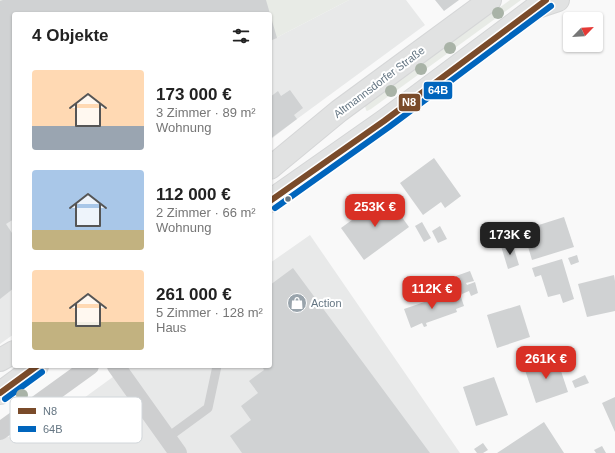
<!DOCTYPE html>
<html lang="de">
<head>
<meta charset="utf-8">
<style>
  body { margin:0; font-family:Arial,sans-serif; background:#f2f2f2; color:#222; height:100vh; display:flex; flex-direction:column; font-size:15px; white-space:nowrap }
  * { box-sizing:border-box; margin:0 }
  p { font-size:13px; color:#767676 }
  .icon { flex:none; width:22px; height:22px; fill:none; stroke:currentColor; stroke-width:2; stroke-linecap:round; stroke-linejoin:round }
  .map { position:relative; flex:1; overflow:hidden }
  .sheet { position:absolute; left:12px; top:12px; width:260px; height:356px; display:flex; flex-direction:column; background:#fff; border-radius:4px; box-shadow:0 1px 3px #0004 }
  .sheet>* { flex:none }
  .needle { width:26px; rotate:65deg }
  .controls { position:absolute; left:563px; top:12px; display:grid; gap:8px }
  .controls a { display:grid; place-items:center; width:40px; height:40px; border-radius:4px; background:#fff; box-shadow:0 1px 3px #0004; font-size:20px }
  .price { position:absolute; translate:-50% -34px; padding:0 9px; border-radius:8px; background:#d93025; color:#fff; font-size:13px; line-height:26px; filter:drop-shadow(0 1px 2px #0008) }
  .price::after { content:''; position:absolute; left:50%; top:24px; width:12px; height:9px; margin-left:-6px; background:inherit; clip-path:polygon(0 0,100% 0,50% 100%) }
  .price.on { background:#222; color:#fff }
  ul { padding:0; list-style:none }
  li { display:flex; align-items:center; gap:12px; height:100px; padding:0 20px }
  li span { display:grid; place-items:center; flex:none; width:112px; height:80px; border-radius:4px; color:#555 }
  li>.icon { margin-inline-start:auto }
  span .icon { width:48px; height:48px; fill:#fffc; stroke-width:1 }
  li b { font-size:17px }
  h2 { display:flex; justify-content:space-between; align-items:center; height:48px; padding:0 20px; font-size:17px }
  .map>svg:first-child { display:block }
</style>
</head>
<body>
<div class="map">
<svg width="615" height="453" viewBox="0 0 615 453">
  <rect width="100%" height="100%" fill="#f9f9f9"/>
  <path fill="#e8e9e9" d="M349,0h57l19,25 -128,94 -27,21v-99z
    M14,118v216l-14,10v-222z
    M310,235l150,218h-460v-20l22,10 106,-77h142v-103z"/>
  <path fill="#e8ebe6" d="M0,0h349l-79,41v-27h-256l-14,108z
    M510,0h11l-150,109 -4,2 -1,-1 -1,-4 2,-2z"/>
  <path fill="#d0d2d3" d="M3,0h263l11,38 -7,3v-27h-256v205l-8,5 8,12v52l-14,11v-298z
    M435,0h24l-15,11z
    M290,90l13,18 -9,7 3,4 -27,20v-42l8,-6 3,5z
    M434,158l27,38 -16,12 -4,-6 -18,13 -23,-32z
    M386,195l23,32 -45,33 -23,-32z
    M564,217l10,30 -42,13 -9,-30z
    M422,222l9,16 -7,4 -9,-16z
    M440,226l7,13 -9,4 -6,-12z
    M512,242l7,23 -11,4 -7,-23z
    M577,255l2,7 -8,3 -3,-7z
    M562,259l12,40 -11,4 -3,-9 -12,3 -7,-22 -6,2 -3,-9z
    M293,268l137,185h-188l-12,-17 21,-16 -10,-14 17,-13 -9,-12 15,-11 -2,-4h8v-81z
    M470,271l4,10 -8,2 1,2 8,-3 3,11 -7,3 -2,-5 -7,3 -6,-18z
    M614,275l1,6v30l-28,6 -9,-33z
    M452,295l1,5 8,-3 3,9 -8,3 1,3 -31,11 1,3 -3,1 -2,-4 -11,5 -7,-19 32,-11 1,2z
    M520,305l10,32 -33,11 -10,-33z
    M556,356l12,36 -32,11 -12,-36z
    M585,375l4,8 -14,5 -3,-7z
    M494,377l14,38 -32,11 -13,-39z
    M615,397v35l-13,-29z
    M544,422l20,31h-67z
    M483,443l5,7 -5,3h-6l-3,-4z
    M602,446l4,7h-10l-2,-3z"/>
  <g fill="none" stroke-linecap="round" stroke-linejoin="round">
    <g stroke="#d5d6d7" stroke-width="24">
      <path id="primary" d="M270,168l69,-57 151,-111
        M270,201l114,-80 162,-121
        M0,360l14,-8
        M0,393l37,-27"/>
    </g>
    <g stroke="#d5d6d6" stroke-width="24">
      <path id="motorway" d="M537,7l21,-7"/>
    </g>
    <path stroke="#cecfd0" stroke-width="9" d="M167,438l41,-30 9,-42"/>
    <path stroke="#cecfd0" stroke-width="18" d="M116,366l62,87
      M0,431l90,-65"/>
    <use href="#primary" stroke="#e1e2e2" stroke-width="22"/>
    <use href="#motorway" stroke="#e1e2e2" stroke-width="22"/>
    <g stroke="#fff" stroke-width="9">
      <path id="bus-1" d="M270,201l114,-80 162,-121
        M0,393l37,-27"/>
    </g>
    <g stroke="#fff" stroke-width="9">
      <path id="bus-2" d="M275,208l114,-81 162,-121
        M5,399l37,-27"/>
    </g>
    <use href="#bus-1" stroke="#7a4b2a" stroke-width="6"/>
    <use href="#bus-2" stroke="#0065bd" stroke-width="6"/>
  </g>
  <g fill="#a9b3a7">
    <circle cx="498" cy="13" r="6"/>
    <circle cx="450" cy="48" r="6"/>
    <circle cx="421" cy="69" r="6"/>
    <circle cx="391" cy="91" r="6"/>
    <circle cx="22" cy="395" r="6"/>
  </g>
  <defs>
    <g id="shop-disc" transform="scale(1)"><circle r="9.5" fill="#99a4ac" stroke="#fff"/><path d="M-5-2.5h2.3a2.7 3.5 0 0 1 5.4 0H5L5.5 6h-11ZM-1.5-2.5h3a1.5 2.3 0 0 0-3 0Z" fill="#fff"/></g>
  </defs>
  <g fill-rule="evenodd">
    <use href="#shop-disc" x="297" y="303"/>
  </g>
  <circle fill="#657683" stroke="#fff" stroke-width="1.5" cx="288" cy="199" r="3.5"/>
  <g text-anchor="middle" stroke-width="4" stroke-linejoin="round" paint-order="stroke">
    <g font-size="11" fill="#657683" stroke="#fff">
      <text transform="translate(379 82) rotate(-37)" y="4">Altmannsdorfer Straße</text>
    </g>
    <g font-size="11" fill="#657683" stroke="#fff" text-anchor="start">
      <text x="311" y="307">Action</text>
    </g>
  </g>
  <rect x="10" y="397" width="132" height="46" rx="6" fill="#fff" stroke="#d1d6da" stroke-width="1"/>
  <rect x="18" y="408" width="18" height="6" fill="#7a4b2a"/>
  <rect x="18" y="426" width="18" height="6" fill="#0065bd"/>
  <g font-size="11" fill="#657683">
    <text x="43" y="415">N8</text>
    <text x="43" y="433">64B</text>
  </g>
  <g stroke="#fff" stroke-width="1.5">
    <rect x="423" y="81" width="30" height="19" rx="4" fill="#0065bd"/>
    <rect x="398" y="93" width="23" height="19" rx="4" fill="#7a4b2a"/>
  </g>
  <g font-size="11" text-anchor="middle" font-weight="bold" fill="#fff">
    <text x="438" y="94">64B</text>
    <text x="409" y="106">N8</text>
  </g>
</svg>
<div class="controls">
<a><svg class="needle" viewBox="-14 -14 28 28"><path d="M0-13l5 13h-10z" fill="#e53935"/><path d="M0 13l5-13h-10z" fill="#767676"/></svg></a>
</div>
<b class="price" style="left:375px;top:228px">253K €</b>
<b class="price on" style="left:510px;top:256px">173K €</b>
<b class="price" style="left:432px;top:310px">112K €</b>
<b class="price" style="left:546px;top:380px">261K €</b>
<section class="sheet">
<h2>4 Objekte<svg class="icon" aria-label="filters" viewBox="0 0 24 24"><path d="M4 7h16M4 17h16"/><circle cx="9" cy="7" r="2"/><circle cx="15" cy="17" r="2"/></svg></h2>
<ul>
<li><span style="background:linear-gradient(#ffd9b3 70%,#9aa5b1 0)"><svg class="icon" aria-label="home" viewBox="0 0 24 24"><path d="M3 11l9-7 9 7M6 9v11h12V9"/></svg></span><div><b>173 000 €</b><p>3 Zimmer · 89 m²</p><p>Wohnung</p></div></li>
<li><span style="background:linear-gradient(#a9c7e8 75%,#c2b280 0)"><svg class="icon" aria-label="home" viewBox="0 0 24 24"><path d="M3 11l9-7 9 7M6 9v11h12V9"/></svg></span><div><b>112 000 €</b><p>2 Zimmer · 66 m²</p><p>Wohnung</p></div></li>
<li><span style="background:linear-gradient(#ffd9b3 65%,#c2b280 0)"><svg class="icon" aria-label="home" viewBox="0 0 24 24"><path d="M3 11l9-7 9 7M6 9v11h12V9"/></svg></span><div><b>261 000 €</b><p>5 Zimmer · 128 m²</p><p>Haus</p></div></li>
</ul>
</section>
</div>
</body>
</html>
